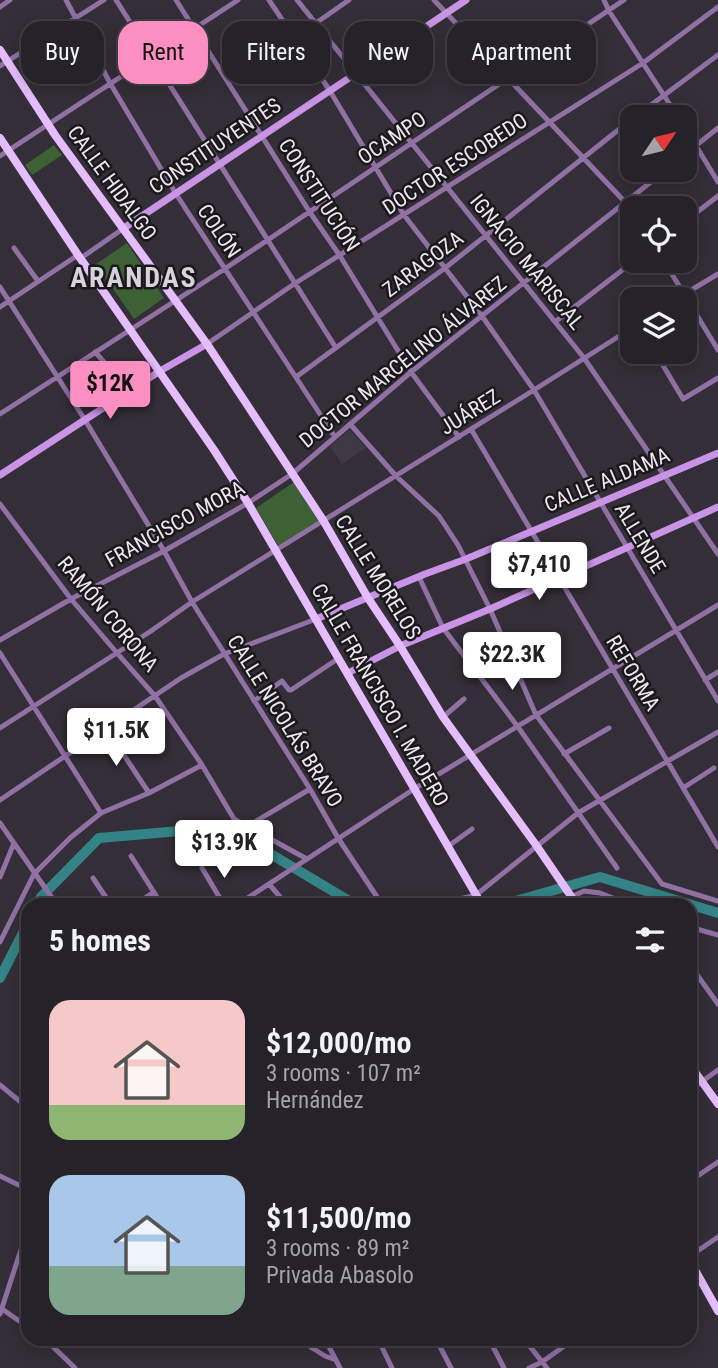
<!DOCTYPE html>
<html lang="en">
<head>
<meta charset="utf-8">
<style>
  body { margin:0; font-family:"Roboto Condensed",sans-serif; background:#2e2a31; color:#f1f3f6; height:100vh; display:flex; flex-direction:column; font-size:26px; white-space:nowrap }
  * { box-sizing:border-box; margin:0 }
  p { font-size:23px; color:#a4a4a8 }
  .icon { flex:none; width:38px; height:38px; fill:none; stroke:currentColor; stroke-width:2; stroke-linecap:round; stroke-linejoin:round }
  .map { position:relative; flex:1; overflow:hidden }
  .sheet { position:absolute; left:21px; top:898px; width:676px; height:448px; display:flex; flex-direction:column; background:#262229; border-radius:21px; box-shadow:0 4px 18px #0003,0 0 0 2px #423f46 }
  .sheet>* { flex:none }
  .banner { position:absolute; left:21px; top:21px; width:677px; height:63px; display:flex; gap:14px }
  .needle { width:46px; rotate:55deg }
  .tools { position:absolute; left:620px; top:105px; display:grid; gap:14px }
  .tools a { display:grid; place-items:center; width:77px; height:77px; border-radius:14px; background:#262229; box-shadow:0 4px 18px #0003,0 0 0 2px #423f46; font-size:35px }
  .price { position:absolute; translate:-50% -60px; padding:0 16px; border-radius:7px; background:#fff; color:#222; font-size:23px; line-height:46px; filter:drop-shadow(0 2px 4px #0008) }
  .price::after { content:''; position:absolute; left:50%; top:42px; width:21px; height:16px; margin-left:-10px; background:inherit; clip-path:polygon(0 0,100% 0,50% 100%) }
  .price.on { background:#fc8fc2; color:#111 }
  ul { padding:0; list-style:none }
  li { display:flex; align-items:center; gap:21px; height:175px; padding:0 28px }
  li span { display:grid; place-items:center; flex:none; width:196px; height:140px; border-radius:21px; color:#555 }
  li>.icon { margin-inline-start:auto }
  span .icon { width:84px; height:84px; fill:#fffc; stroke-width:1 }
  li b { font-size:30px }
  h2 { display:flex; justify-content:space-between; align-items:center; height:84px; padding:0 28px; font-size:30px }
  .pill { padding:0 24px; border-radius:21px; background:#262229; box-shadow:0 4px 18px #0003,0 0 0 2px #423f46; font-size:24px; line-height:63px }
  .pill.on { background:#fc8fc2; color:#111 }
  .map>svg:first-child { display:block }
</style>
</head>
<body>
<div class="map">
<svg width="718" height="1368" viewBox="0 0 718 1368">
  <rect width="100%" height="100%" fill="#332e37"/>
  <path fill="#403945" d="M350,430l16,18 -24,16 -12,-18z"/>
  <path fill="#3d6034" d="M54,145l8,10 -30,20 -7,-10z
    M127,243l37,55 -30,21 -38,-55z
    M294,482l26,40 -40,27 -24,-41z"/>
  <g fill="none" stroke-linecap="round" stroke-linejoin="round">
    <path stroke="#348487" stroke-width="10" d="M37,905l4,-8 58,-59 104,-9 66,24 87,52
      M502,905l98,-28 118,36
      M0,978l28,-55"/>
    <path stroke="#9171a4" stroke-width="5" d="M66,0l44,83 66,111 159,243
      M116,0l220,348
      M176,0l133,211 31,45 71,116 48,65
      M269,0l61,91 74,124 78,101 52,74 184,311
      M297,0l287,358 134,196
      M434,0l191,202 7,10
      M604,0l5,11 69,106
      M0,7l10,-7
      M316,23l33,-23
      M0,66l104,-66
      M635,117l83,-62
      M684,126l34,56
      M684,155l34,-27
      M0,156l238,-156
      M684,222l34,-26
      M14,248l24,33
      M81,258l43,-30
      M664,261l54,89
      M0,287l85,133 79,131 28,51 118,187 28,49 43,65 3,2
      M676,299l42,-25
      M0,307l78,-52
      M555,322l79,-61
      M207,344l87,-60 349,-221 75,-56
      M95,352l9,10 -4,8 1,3 17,25
      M658,357l25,42 35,-21
      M296,377l149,-109 187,-149
      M0,414l226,-146 398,-268
      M350,424l46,52 43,40 19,29 32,64 46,106 126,169 56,17
      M471,429l247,418
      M0,504l71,95 46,54 38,43 47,69 32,54 73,40
      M419,577l24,51 75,99 99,141
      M0,640l71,-41 93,-48 84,-48 44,-29 119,-102 255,-202
      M0,653l101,160
      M705,680l13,-8
      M254,701l28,-20 7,9h2l48,-32
      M443,717l21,-18
      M0,728l151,-97 41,-29 342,-212 98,-62
      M106,728l43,65
      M564,754l45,-26
      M683,788l31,-20
      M0,800l181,-122 43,-24 92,-35
      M0,823l57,82
      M248,826l62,-37
      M447,847l25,-18
      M131,856l31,49
      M202,868l22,37
      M0,877l14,-34
      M93,878l18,27
      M269,884l18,21
      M571,897l13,-6 16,2 31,12
      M134,905l20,-13
      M237,905l177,-116 304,-184
      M436,905l40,-10 102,-82 140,-81
      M690,927l28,8
      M0,942l34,-68 36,-36 31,-25 48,-20 53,-28
      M690,965l28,39
      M0,1085l28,23
      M690,1090l28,-20
      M0,1176l25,12 3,-2
      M690,1181l28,-19
      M690,1256l28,-19
      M2,1309l26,18
      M0,1314l28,-86
      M45,1339l30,29
      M298,1339l27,17 11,4
      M325,1339l15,29
      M378,1339l14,29
      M436,1339l15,29
      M489,1339l15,29
      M524,1339l23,29
      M529,1368l13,-6 32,-23"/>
    <path stroke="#c994e6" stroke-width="7" d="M124,228l342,-228
      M0,475l160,-104 47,-27
      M316,619l109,-45 41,-15 252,-106
      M348,673l52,-27 90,-37 228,-102"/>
    <path stroke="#e5bdfc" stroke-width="8" d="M0,50l55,85 152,209 116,176 45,78 32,48 43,71 93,128 41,60
      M0,138l78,117 136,195 34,53 234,402
      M690,1065l28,39
      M690,1261l28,50"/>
  </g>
  <g text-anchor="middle" stroke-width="5" stroke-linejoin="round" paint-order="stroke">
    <g font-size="21" fill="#ebe8ee" stroke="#1a181b">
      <text transform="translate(392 138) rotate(-34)" y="7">OCAMPO</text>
      <text transform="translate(215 146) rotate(-34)" y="7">CONSTITUYENTES</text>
      <text transform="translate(455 164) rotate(-33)" y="7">DOCTOR ESCOBEDO</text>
      <text transform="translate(112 183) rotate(54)" y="7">CALLE HIDALGO</text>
      <text transform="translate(319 195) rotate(57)" y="7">CONSTITUCIÓN</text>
      <text transform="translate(219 231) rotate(56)" y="7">COLÓN</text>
      <text transform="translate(527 262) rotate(51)" y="7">IGNACIO MARISCAL</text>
      <text transform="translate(423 264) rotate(-37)" y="7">ZARAGOZA</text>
      <text transform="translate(403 362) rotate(-39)" y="7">DOCTOR MARCELINO ÁLVAREZ</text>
      <text transform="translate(470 412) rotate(-32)" y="7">JUÁREZ</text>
      <text transform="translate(607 480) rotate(-23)" y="7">CALLE ALDAMA</text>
      <text transform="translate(175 524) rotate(-29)" y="7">FRANCISCO MORA</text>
      <text transform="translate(640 538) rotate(59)" y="7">ALLENDE</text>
      <text transform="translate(378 577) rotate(58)" y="7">CALLE MORELOS</text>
      <text transform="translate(108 614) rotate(50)" y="7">RAMÓN CORONA</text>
      <text transform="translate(633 673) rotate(59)" y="7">REFORMA</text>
      <text transform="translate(380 695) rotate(60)" y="7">CALLE FRANCISCO I. MADERO</text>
      <text transform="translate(285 721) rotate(58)" y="7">CALLE NICOLÁS BRAVO</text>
    </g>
    <g font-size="28" font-weight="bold" letter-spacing="2" fill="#d7d2dc" stroke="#1a181b">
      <text x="134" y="287">ARANDAS</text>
    </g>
  </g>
</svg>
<div class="tools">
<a><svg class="needle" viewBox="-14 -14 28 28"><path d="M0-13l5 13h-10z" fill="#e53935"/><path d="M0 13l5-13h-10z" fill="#a4a4a8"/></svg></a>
<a><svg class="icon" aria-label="locate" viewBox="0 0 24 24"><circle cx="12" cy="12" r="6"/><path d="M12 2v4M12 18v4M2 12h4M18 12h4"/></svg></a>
<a><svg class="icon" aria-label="layers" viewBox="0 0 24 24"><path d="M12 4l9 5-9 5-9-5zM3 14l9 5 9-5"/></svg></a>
</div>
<b class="price on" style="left:110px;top:421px">$12K</b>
<b class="price" style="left:539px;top:602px">$7,410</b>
<b class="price" style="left:512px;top:692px">$22.3K</b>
<b class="price" style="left:116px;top:768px">$11.5K</b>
<b class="price" style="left:224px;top:880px">$13.9K</b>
<div class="banner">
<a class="pill">Buy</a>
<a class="pill on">Rent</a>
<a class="pill">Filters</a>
<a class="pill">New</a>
<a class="pill">Apartment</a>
</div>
<section class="sheet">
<h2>5 homes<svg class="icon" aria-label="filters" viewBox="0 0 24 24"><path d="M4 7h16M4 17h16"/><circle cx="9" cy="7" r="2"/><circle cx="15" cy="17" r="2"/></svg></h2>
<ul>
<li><span style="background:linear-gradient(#f6c9c9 75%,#8fb573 0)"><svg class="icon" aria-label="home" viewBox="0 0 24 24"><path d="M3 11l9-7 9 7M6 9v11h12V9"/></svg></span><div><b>$12,000/mo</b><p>3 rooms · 107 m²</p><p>Hernández</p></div></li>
<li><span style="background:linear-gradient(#a9c7e8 65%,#7fa58c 0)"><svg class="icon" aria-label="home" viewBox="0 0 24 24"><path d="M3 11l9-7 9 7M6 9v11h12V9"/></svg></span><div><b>$11,500/mo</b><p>3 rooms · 89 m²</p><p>Privada Abasolo</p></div></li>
</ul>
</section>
</div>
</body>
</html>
